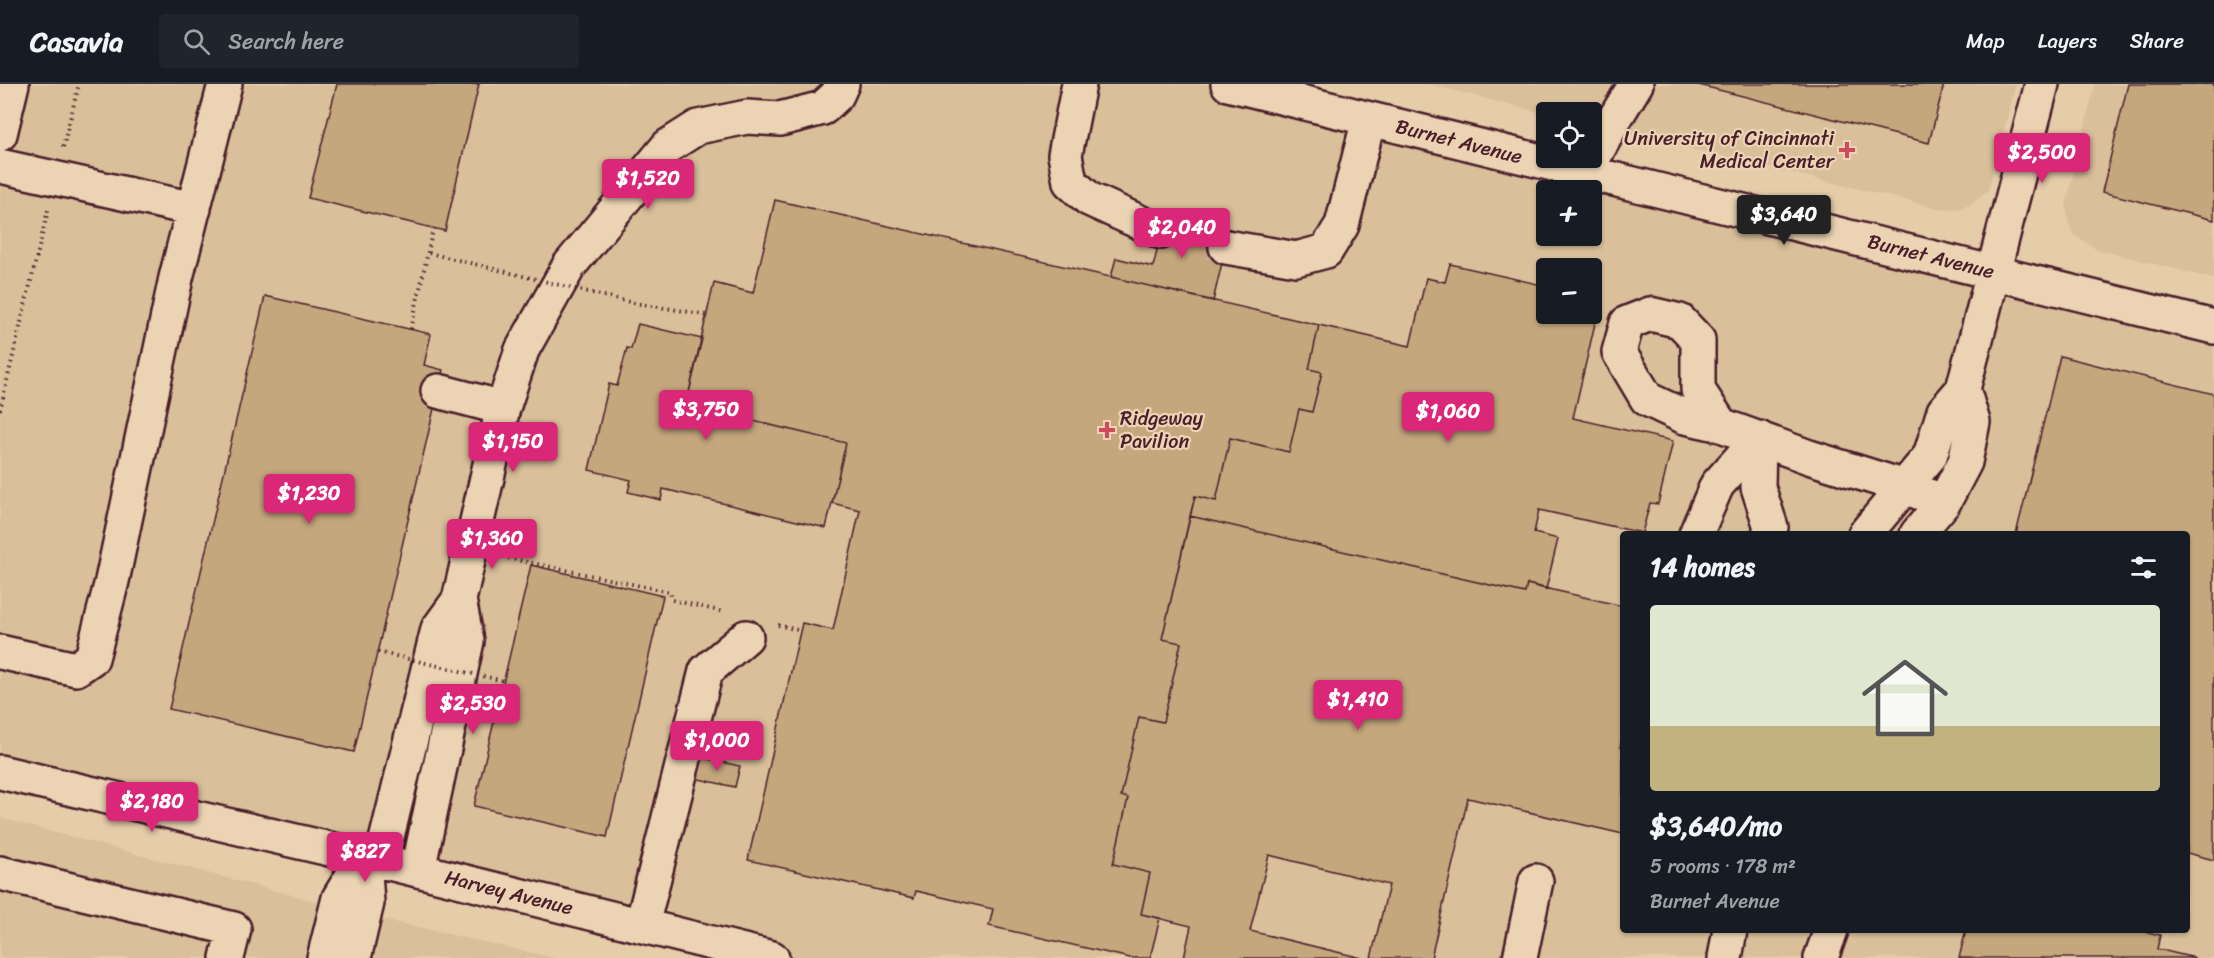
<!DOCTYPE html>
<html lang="en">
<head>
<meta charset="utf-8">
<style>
  body { margin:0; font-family:Sriracha,sans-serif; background:#20242c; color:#f1f3f6; height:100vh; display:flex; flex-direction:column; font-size:22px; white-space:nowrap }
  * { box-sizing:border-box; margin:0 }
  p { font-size:20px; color:#9ea1a6 }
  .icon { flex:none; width:33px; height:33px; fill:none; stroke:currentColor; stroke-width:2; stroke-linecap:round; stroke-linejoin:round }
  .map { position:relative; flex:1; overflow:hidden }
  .details { position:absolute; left:1620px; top:447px; width:570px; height:402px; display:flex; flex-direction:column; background:#171b24; border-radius:6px; box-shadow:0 2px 4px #0004 }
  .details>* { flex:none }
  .fabs { position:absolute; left:1536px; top:18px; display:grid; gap:12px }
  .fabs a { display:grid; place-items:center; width:66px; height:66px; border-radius:6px; background:#171b24; box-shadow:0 2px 4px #0004; font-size:30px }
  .price { position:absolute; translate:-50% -51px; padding:0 14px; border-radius:6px; background:#db2777; color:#fff; font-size:20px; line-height:39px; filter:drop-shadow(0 2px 3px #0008) }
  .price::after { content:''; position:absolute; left:50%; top:36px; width:18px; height:14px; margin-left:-9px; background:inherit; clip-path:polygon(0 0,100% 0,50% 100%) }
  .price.active { background:#222; color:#fff }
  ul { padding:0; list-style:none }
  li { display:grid; align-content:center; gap:12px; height:318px; padding:0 30px }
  li span { display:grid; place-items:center; height:186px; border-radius:6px; color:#555 }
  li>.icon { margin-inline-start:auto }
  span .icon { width:108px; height:108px; fill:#fffc; stroke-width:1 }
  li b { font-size:26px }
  h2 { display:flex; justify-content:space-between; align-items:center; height:72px; padding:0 30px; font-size:26px }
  header { display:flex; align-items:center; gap:36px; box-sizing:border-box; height:84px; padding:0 30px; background:#171b24; border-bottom:2px solid #363941 }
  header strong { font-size:28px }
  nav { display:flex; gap:33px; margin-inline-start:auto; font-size:21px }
  .search { width:420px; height:54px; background:#20242c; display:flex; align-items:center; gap:15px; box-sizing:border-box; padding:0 21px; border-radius:6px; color:#9ea1a6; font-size:22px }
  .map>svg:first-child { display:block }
</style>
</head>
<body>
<header>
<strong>Casavia</strong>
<div class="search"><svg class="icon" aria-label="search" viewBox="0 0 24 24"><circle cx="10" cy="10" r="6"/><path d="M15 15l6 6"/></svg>Search here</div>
<nav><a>Map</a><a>Layers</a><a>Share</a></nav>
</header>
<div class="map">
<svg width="2214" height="874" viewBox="0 0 2214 874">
  <rect width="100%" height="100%" fill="#e6cdaa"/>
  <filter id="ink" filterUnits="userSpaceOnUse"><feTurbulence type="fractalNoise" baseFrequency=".0167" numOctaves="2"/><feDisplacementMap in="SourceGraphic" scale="12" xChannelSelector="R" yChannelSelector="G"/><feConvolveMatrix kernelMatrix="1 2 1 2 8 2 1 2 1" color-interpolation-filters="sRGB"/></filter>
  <g filter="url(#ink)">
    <path fill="#d9bf9a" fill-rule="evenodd" d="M12,0h1216l986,243v631h-1443l-771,-186v-638zM1546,106h46v46h-46zM1546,184h46v46h-46zM1623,450h564v396h-564z
      M1428,0h588l-28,106 -16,14 -10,4 -16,2 -354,-85v-13l-46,2z
      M2095,0h119v195l-118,-30 -22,-14 -5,-10 -3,-20z
      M0,734l390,103 165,37h-555z"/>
    <path fill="#c4a77d" stroke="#4a1f2b" stroke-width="1.5" d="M337,0h142l-34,147 -137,-33z
      M1695,0h249l-15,59z
      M2128,0h86v136l-112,-28z
      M775,116l544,125 -10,44 13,3 -10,40 -13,-3 -10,43 -59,-14 -14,63 -21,-5 -33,143 19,4 -18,79 -24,-5 -18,79 7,2 -15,66 37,9 -9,41 19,4 -10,40h-20l-141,-32 4,-17 -77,-18 -2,7 -166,-38 54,-237 31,7 27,-120 -28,-7 14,-60 -160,-38 28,-122 39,10z
      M1166,130l64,15 -17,72 -102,-24 5,-19 37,9z
      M1450,180l96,22v28h42l9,1 -24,103 100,23 -15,63 -8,-1 -8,30 -103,-23 -5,23 24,6 -12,50 -19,-5 -2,9 -335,-77 5,-20 21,5 14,-63 59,14 10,-43 13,3 10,-40 -13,-3 10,-44 91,21 16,-68 19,4z
      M265,212l166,38 -7,31 19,5 -89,382 -185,-43z
      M638,240l64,15 -16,66 160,38 -20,85 -163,-39 -2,11 -33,-8 3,-12 -42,-10 20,-86 8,2 10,-38 4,1z
      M2060,272l154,38v466l-27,-7v-319h-171z
      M1190,432l335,77 2,-9 96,22v129l-3,12 3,1v86l-155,-36 -37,160h-60l18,-73 -120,-30 -19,76 112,27h-178l7,-32 -50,-12 9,-41 -37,-9 15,-66 -7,-2 18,-79 24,5 18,-79 -19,-4z
      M531,481l132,31 -56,241 -133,-31z
      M699,673l41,9 -5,21 -41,-9z
      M1966,846h174l20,5 -3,14 38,9h-236z"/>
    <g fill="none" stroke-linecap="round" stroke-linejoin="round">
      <path stroke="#c7aa91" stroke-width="33" stroke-dasharray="33 16" stroke-linecap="butt" d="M1161,148l65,15"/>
      <g stroke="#4a1f2b" stroke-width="38">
        <path id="minor" d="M1079,0l-14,71 5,27 19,17 72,33
          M1228,0l986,243
          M0,82l194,43
          M1586,88l28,-52 22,-36
          M1226,163l70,12 30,-8 16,-26 27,-106
          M438,307l65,17
          M1721,341l-36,-8 -38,-18 -28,-47 8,-29 23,-9 30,7 18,19v50l23,35 88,32 96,30 39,15
          M1759,354l-1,49 13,40 -2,7
          M1696,450l21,-49 42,-47
          M1865,450l65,-78 14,-45 19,-22 79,-305
          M1917,450l27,-32 21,-40 8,-40 -10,-33
          M0,568l76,17 16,-11 20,-77 64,-303 49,-194
          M0,688l381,89 391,97
          M381,777l57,-232 21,-29 44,-192 19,-58 47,-84 99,-120 30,-19 49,-10 33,2 43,-11 14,-13 5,-11
          M418,786l49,-229 -8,-41
          M0,789l234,56 -7,29
          M642,841l64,-254 40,-34
          M324,874l15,-60 25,-41
          M354,874l13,-55 -3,-46
          M1520,874l16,-77
          M1725,874l5,-28
          M1821,874l10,-28"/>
      </g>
      <g stroke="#4a1f2b" stroke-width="38">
        <path id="major" d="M0,50l12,-50"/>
      </g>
      <path stroke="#4a1f2b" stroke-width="4" stroke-dasharray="1.5 4.5" stroke-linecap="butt" d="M63,63l16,-63
        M411,245l22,-100
        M0,326l48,-200
        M508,474l162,34 2,8 52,12
        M778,541l23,6"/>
      <use href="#minor" stroke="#ebd3b3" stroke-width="33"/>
      <use href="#major" stroke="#ebd3b3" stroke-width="33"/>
      <path stroke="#4a1f2b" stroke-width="4" stroke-dasharray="1.5 4.5" stroke-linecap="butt" d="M429,169l200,49 78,13
        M378,568l126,29"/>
    </g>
  </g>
  <g fill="#d1495b" stroke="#ebd3b3" stroke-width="2">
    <path d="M1844 57h6v6h6v6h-6v6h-6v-6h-6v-6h6z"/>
    <path d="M1104 337h6v6h6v6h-6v6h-6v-6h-6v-6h6z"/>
  </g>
  <g text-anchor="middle" stroke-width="4.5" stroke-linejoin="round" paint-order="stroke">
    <g font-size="20" fill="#4a1f2b" stroke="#ebd3b3" text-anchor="end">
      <text x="1834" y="61">University of Cincinnati<tspan x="1834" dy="23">Medical Center</tspan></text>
      <text x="1120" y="341" text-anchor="start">Ridgeway<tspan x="1120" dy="23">Pavilion</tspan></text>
    </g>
    <g font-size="20" fill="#4a1f2b" stroke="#ebd3b3">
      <text transform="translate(1459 57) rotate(14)" y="7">Burnet Avenue</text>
      <text transform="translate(1931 172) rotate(14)" y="7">Burnet Avenue</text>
      <text transform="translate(509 808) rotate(14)" y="7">Harvey Avenue</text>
    </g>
  </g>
</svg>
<div class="fabs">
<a><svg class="icon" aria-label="locate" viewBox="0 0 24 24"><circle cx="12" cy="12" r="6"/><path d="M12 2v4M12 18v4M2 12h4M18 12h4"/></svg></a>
<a>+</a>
<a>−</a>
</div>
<b class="price" style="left:2042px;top:100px">$2,500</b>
<b class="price" style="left:648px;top:126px">$1,520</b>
<b class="price active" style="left:1784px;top:162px">$3,640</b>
<b class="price" style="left:1182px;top:175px">$2,040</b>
<b class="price" style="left:706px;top:357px">$3,750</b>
<b class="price" style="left:1448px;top:359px">$1,060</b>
<b class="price" style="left:513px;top:389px">$1,150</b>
<b class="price" style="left:309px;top:441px">$1,230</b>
<b class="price" style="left:492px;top:486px">$1,360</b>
<b class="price" style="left:1358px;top:647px">$1,410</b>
<b class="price" style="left:473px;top:651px">$2,530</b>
<b class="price" style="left:717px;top:688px">$1,000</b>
<b class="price" style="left:152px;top:749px">$2,180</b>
<b class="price" style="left:365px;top:799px">$827</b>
<section class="details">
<h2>14 homes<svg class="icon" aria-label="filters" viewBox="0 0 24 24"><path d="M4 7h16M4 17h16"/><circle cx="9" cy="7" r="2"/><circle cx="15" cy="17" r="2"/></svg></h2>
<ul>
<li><span style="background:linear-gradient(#dfe7d0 65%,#c2b280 0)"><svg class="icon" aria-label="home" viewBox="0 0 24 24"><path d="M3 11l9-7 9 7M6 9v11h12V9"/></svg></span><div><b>$3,640/mo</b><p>5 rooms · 178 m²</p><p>Burnet Avenue</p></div></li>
</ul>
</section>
</div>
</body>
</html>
